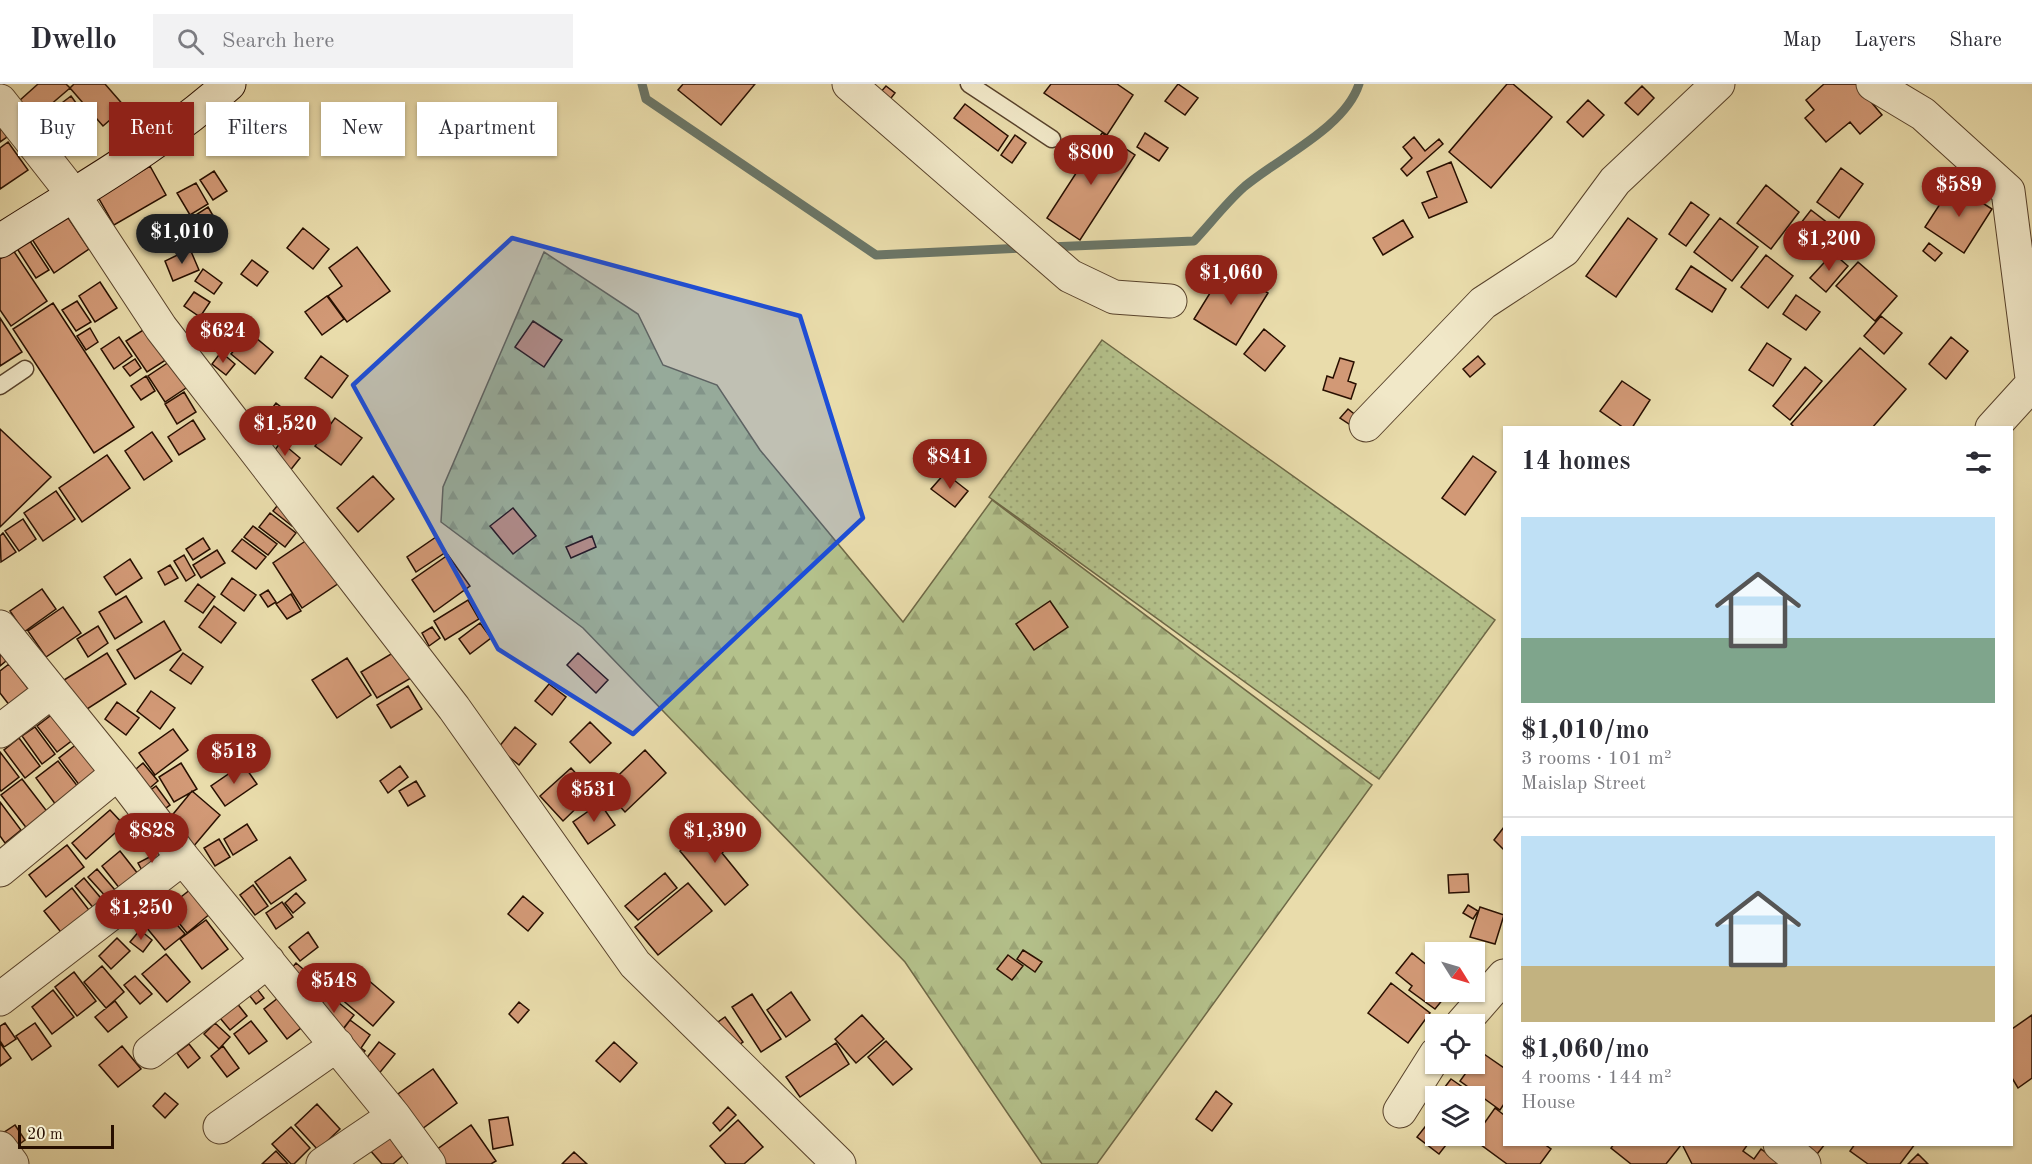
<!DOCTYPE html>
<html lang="en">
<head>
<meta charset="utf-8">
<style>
  body { margin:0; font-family:"Old Standard TT",serif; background:#f2f2f3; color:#2b2b33; height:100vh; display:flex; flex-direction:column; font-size:22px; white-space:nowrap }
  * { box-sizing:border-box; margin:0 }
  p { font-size:20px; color:#7c7c81 }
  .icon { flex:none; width:33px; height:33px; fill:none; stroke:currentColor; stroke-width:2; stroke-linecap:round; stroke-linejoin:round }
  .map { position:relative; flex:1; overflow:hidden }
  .side { position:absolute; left:1503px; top:342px; width:510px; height:720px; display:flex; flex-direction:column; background:#fff; border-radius:0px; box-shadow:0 2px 4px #0004 }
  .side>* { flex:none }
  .hud { position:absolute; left:18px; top:18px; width:570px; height:54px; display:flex; gap:12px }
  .needle { width:39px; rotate:127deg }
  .controls { position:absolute; left:1425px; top:858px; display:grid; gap:12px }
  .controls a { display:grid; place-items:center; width:60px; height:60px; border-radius:0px; background:#fff; box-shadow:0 2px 4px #0004; font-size:30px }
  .scale { position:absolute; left:18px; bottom:15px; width:96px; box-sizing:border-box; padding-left:6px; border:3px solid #280f00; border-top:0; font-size:16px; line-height:21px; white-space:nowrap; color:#280f00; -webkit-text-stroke:4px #f1e8c8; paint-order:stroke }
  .price { position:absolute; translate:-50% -51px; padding:0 14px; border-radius:21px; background:#8f2418; color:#fff; font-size:20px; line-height:39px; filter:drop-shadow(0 2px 3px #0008) }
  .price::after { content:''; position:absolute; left:50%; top:36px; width:18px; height:14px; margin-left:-9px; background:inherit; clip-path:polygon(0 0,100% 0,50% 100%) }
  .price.on { background:#222; color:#fff }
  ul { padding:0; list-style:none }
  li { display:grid; align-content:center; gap:12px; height:318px; padding:0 18px }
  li+li { border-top:2px solid #e1e1e2 }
  li span { display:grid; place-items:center; height:186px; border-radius:0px; color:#555 }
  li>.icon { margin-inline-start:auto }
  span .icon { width:108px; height:108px; fill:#fffc; stroke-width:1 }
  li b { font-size:26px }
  h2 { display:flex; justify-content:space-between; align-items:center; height:72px; padding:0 18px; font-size:26px }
  .chip { padding:0 21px; border-radius:0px; background:#fff; box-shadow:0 2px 4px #0004; font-size:21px; line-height:54px }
  .chip.on { background:#8f2418; color:#fff }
  header { display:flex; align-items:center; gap:36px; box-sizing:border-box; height:84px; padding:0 30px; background:#fff; border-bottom:2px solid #e1e1e2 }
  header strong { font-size:28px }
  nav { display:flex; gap:33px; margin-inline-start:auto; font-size:21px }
  .search { width:420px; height:54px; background:#f2f2f3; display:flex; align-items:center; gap:15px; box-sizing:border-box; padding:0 21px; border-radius:0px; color:#7c7c81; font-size:22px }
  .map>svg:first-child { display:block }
</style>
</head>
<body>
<header>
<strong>Dwello</strong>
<div class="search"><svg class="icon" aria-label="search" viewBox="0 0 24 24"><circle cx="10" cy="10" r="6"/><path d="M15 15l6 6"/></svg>Search here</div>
<nav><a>Map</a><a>Layers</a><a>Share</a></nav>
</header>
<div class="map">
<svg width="2032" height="1080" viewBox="0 0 2032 1080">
  <defs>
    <pattern id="grass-dots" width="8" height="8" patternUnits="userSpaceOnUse" patternTransform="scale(1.5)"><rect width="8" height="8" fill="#b4c18b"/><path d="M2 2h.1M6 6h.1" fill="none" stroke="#9ba576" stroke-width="1.8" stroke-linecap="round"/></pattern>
    <pattern id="forest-firs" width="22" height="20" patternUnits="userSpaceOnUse" patternTransform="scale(1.5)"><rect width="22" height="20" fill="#b4c18b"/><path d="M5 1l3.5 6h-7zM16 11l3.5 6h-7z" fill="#9ba576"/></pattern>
  </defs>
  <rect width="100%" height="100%" fill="#e9dcab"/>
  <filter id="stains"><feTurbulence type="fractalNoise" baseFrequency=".00333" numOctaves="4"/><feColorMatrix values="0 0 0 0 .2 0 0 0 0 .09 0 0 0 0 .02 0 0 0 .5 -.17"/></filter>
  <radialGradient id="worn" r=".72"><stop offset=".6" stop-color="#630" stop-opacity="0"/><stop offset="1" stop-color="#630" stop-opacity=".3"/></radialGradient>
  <path fill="url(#grass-dots)" stroke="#6e6846" stroke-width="1.5" d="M1102,256l393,280 -116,159 -390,-282z"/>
  <path fill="url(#forest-firs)" stroke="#6e6846" stroke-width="1.5" d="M544,168l94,62 25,51 54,20 43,65 143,172 89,-122 380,285 -275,379h-55l-137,-202 -322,-334 -142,-106 2,-35z"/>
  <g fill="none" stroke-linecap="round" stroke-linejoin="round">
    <path stroke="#6b7667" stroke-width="9" d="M642,0l4,15 230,156 148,-7
      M1049,163l145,-6c16,-17 32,-38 50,-54 34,-29 101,-59 115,-103"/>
  </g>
  <path fill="#d29976" stroke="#280f00" stroke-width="1.5" d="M38,0h28l4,4 -35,30 -16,-17z
    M74,0h31l20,23 -22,19 -33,-38z
    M683,0h72l-34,41 -43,-35z
    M1051,0h66l16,11 -26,40 -63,-42z
    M1178,0l20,14 -13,17 -20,-14z
    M1507,0h6l39,33 -61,71 -42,-36z
    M1824,0h32l26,31 -22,19 -10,-12 -24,20 -21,-24 9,-8 -8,-10z
    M886,2l9,7 -7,9 -10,-7z
    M1642,2l12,12 -16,17 -13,-12z
    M71,12l24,33 -31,22 -23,-32z
    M1588,16l16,15 -21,22 -16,-15z
    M965,20l43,32 -10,15 -44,-33z
    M0,43l7,10 -7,5z
    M1102,49l33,22 -55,85 -33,-22z
    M1145,49l23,15 -9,13 -22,-14z
    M1015,51l11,8 -14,20 -11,-8z
    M1414,53l11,14 14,-12 4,5 -36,32 -6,-7 11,-11 -9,-11z
    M8,58l20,28 -28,19v-41z
    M1451,78l16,40 -38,16 -7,-15 15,-6 -10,-25z
    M150,82l16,29 -52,30 -16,-28z
    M1841,84l22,16 -24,34 -22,-16z
    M214,87l13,20 -14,9 -13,-20z
    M196,99l12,21 -18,11 -13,-22z
    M1953,100l39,25 -28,44 -39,-26z
    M1766,101l33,27 -28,37 -34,-26z
    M1691,118l18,13 -23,31 -17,-12z
    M208,123l11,19 -23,14 -11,-18z
    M63,126l26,39 -35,24 -26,-40z
    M1811,126l18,14 -21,27 -18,-14z
    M1628,134l29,21 -41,58 -30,-21z
    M1720,134l38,29 -26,34 -38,-29z
    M1403,136l10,17 -30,18 -10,-17z
    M303,144l26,21 -16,20 -26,-21z
    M28,154l21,32 -13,8 -20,-31z
    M1929,159l13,10 -7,8 -12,-10z
    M357,163l33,44 -43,31 -19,-26 14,-10 -13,-18z
    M190,165l9,21 -26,11 -8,-20z
    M13,166l34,51 -36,25 -11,-16v-51z
    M1833,169l15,13 -22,26 -16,-14z
    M1766,171l27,21 -25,32 -27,-21z
    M252,176l16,12 -11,14 -16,-12z
    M1858,178l39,34 -22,25 -39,-35z
    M1691,182l35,23 -14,23 -36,-23z
    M1226,183l42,26 -32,52 -42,-26z
    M203,185l19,14 -8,11 -19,-13z
    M100,198l17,26 -22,14 -16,-26z
    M194,208l16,10 -10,15 -16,-11z
    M1796,211l24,17 -14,18 -23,-16z
    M327,212l17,23 -22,16 -17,-23z
    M77,217l14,21 -15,9 -14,-21z
    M53,219l81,124 -40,26 -81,-124z
    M1881,232l21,17 -18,21 -20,-18z
    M0,234l22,34 -22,14z
    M533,237l29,19 -18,27 -29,-20z
    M151,241l21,31 -25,16 -21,-31z
    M90,244l8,14 -12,8 -9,-14z
    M1264,245l21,17 -20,25 -21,-17z
    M249,248l24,20 -18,22 -24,-20z
    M119,253l13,19 -18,13 -13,-20z
    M1951,253l17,14 -22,28 -17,-15z
    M1767,259l24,16 -18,27 -24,-16z
    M1860,264l46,41 -34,39h-77l-4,-4z
    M221,268l14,12 -9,11 -14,-11z
    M321,272l27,20 -16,22 -27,-20z
    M1478,272l7,8 -15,13 -7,-8z
    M1340,274l14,4 -6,19 8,3 -5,15 -28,-9 4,-14 6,2z
    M135,275l6,9 -11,8 -7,-9z
    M172,276l17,26 -24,16 -17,-26z
    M1805,283l17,14 -32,39 -17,-14z
    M146,292l9,15 -14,9 -10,-14z
    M1622,297l28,19 -18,28h-8l-24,-17z
    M184,308l12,20 -19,12 -12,-20z
    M276,319l14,11 -12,16 -14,-11z
    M1348,325l10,8 -6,9 -12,-8z
    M251,334l24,17 -9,12z
    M335,334l27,20 -21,27 -26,-19z
    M193,336l12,19 -26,16 -11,-18z
    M287,342l11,9 -8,11 -11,-9z
    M0,345l51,48 -51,50z
    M152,348l20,29 -28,19 -19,-29z
    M281,358l19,16 -11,14 -19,-16z
    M107,371l23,33 -48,34 -23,-34z
    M1473,372l23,16 -31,43 -23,-17z
    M945,389l23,18 -13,16 -24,-18z
    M373,392l21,23 -36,33 -21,-24z
    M56,407l19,28 -32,22 -19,-28z
    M281,417l19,15 -8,10 -19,-15z
    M513,424l23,28 -23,18 -23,-28z
    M270,429l26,20 -11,14 -26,-20z
    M23,435l13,20 -17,12 -14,-20z
    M253,442l24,18 -9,11 -24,-18z
    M3,449l13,19 -15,10 -1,-26z
    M592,452l4,11 -25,11 -5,-11z
    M436,453l10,15 -30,20 -9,-15z
    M203,454l7,11 -17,11 -7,-11z
    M310,454l29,45 -37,25 -29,-45z
    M242,455l24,18 -10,12 -24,-18z
    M217,466l8,13 -24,15 -8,-13z
    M184,471l11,20 -9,6 -12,-20z
    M448,471l22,31 -36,26 -22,-32z
    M130,475l12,19 -26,17 -12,-18z
    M170,481l8,13 -13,7 -7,-13z
    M232,494l24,17 -12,16 -23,-17z
    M198,500l17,13 -12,16 -18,-12z
    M42,505l14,20 -32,23 -14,-21z
    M268,506l8,12 -8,5 -8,-12z
    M291,510l10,17 -14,8 -11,-15z
    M126,512l16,26 -27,17 -16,-27z
    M468,516l11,19 -34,21 -11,-19z
    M1050,517l18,26 -34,23 -18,-26z
    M214,522l22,17 -15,20 -22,-16z
    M63,523l18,26 -35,24 -18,-26z
    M164,537l17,29 -46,29 -18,-29z
    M480,539l11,15 -21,16 -11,-15z
    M98,542l10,17 -20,14 -11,-18z
    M432,543l8,11 -11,8 -7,-13z
    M396,567l15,27 -34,20 -16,-26z
    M0,569l6,8 -6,5z
    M107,569l19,31 -42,27 -20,-31z
    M183,569l20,14 -12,17 -21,-14z
    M578,569l30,27 -12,13 -29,-28z
    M347,574l24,37 -34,23 -25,-38z
    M9,580l21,27 -20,15 -10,-13v-22z
    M549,600l17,13 -14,18 -17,-14z
    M408,602l14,23 -31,19 -14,-23z
    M151,607l24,17 -15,21 -23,-18z
    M117,618l22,16 -13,17 -21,-16z
    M54,629l20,26 -17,13 -20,-26z
    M590,638l21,21 -21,20 -20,-21z
    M35,643l20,27 -13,10 -20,-28z
    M515,643l21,17 -17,21 -21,-17z
    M173,645l15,21 -33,25 -16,-22z
    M19,654l21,28 -15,12 -21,-28z
    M78,659l24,31 -19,16 -24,-32z
    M645,666l21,23 -41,39 -21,-23z
    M0,668l19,25 -18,14 -1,-2z
    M58,677l21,27 -23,17 -20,-27z
    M143,679l15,18 -14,12 -15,-18z
    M181,679l16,26 -23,13 -15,-25z
    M243,680l14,20 -32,22 -14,-20z
    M400,682l8,11 -20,16 -8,-12z
    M571,684l22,24 -30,29 -23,-25z
    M22,695l27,35 -21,16 -27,-35z
    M416,697l9,15 -17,10 -9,-15z
    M156,702l14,19 -11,8 -14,-19z
    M192,707l28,24 -27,32 -28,-23z
    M0,718l21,28 -16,13 -5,-7z
    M600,719l15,22 -27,19 -15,-22z
    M110,726l14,15 -38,34 -14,-16z
    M247,740l10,16 -24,15 -9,-16z
    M716,740l16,20 -10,9 26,32 -23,20 -45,-54 24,-20 1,2z
    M1504,743v23l-10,-10z
    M219,755l11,18 -15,9 -11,-18z
    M67,761l17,22 -38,30 -17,-22z
    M120,767l22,28 -18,15 -22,-28z
    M159,768l7,13 -21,11 -7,-13z
    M290,773l16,23 -35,24 -16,-22z
    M97,785l18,21 -8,8 -19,-21z
    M665,789l12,15 -39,32 -13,-14z
    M1468,790l1,18 -20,1 -1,-18z
    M84,794l21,25 -9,8 -21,-25z
    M688,799l24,28 -54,44 -23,-28z
    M253,801l15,21 -13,9 -15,-20z
    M72,804l20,26 -28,22 -20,-25z
    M191,805l20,24 -24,20 -20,-25z
    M296,809l9,10 -12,10 -8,-10z
    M523,812l20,17 -15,18 -20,-17z
    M282,818l11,15 -17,12 -10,-16z
    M1468,821l10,6 -5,8 -10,-6z
    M1480,823l24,8 -9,29 -25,-7z
    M165,827l20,23 -20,16 -19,-23z
    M206,836l22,29 -26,20 -22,-30z
    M140,846l12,10 -9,12 -13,-10z
    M308,848l10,15 -18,14 -11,-14z
    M117,854l13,13 -19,18 -12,-13z
    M1023,866l19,12 -7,10 -18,-13z
    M1412,869l16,13 6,-7 2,1v32h13l-14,17 -26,-19 3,-4 -16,-13z
    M166,870l24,28 -23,20 -25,-28z
    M1008,871l15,11 -11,14 -15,-11z
    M296,879l21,18 -12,15 -21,-19z
    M102,882l22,26 -18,16 -22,-26z
    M354,884l40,34 -21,24 -40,-34z
    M74,888l22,29 -19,15 -22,-29z
    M135,892l17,18 -12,10 -16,-19z
    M250,896l14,18 -8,6 -14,-18z
    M1391,899l39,30 -22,30 -40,-30z
    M53,906l21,27 -22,17 -20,-27z
    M791,908l19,28 -24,17 -19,-27z
    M752,910l29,45 -20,13 -29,-45z
    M329,911l25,20 -15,19 -26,-20z
    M232,913l15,19 -17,14 -15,-18z
    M278,914l23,30 -14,11 -23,-30z
    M115,917l12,16 -19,15 -13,-15z
    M519,918l10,8 -11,13 -9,-9z
    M862,931l22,24 -28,24 -21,-24z
    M2032,931v63l-14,10 -6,-10v-49z
    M725,933l18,25 -15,10 -17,-25z
    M350,936l20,15 -9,13 4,3 -5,6 -24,-18z
    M251,937l16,20 -18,13 -15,-20z
    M5,939l11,16 -12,8 -4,-6v-15z
    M35,939l16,23 -19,14 -16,-24z
    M215,939l15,14 -11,12 -15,-15z
    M886,957l26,28 -19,16 -25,-28z
    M379,958l16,12 -18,22 -15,-12z
    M614,958l23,21 -17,19 -24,-21z
    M0,959l11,15 -11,8z
    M836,959l13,21 -49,33 -14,-20z
    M189,960l11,14 -12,10 -11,-15z
    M122,962l19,23 -23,18 -19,-22z
    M223,962l16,22 -12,9 -16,-21z
    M1481,968l23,16v36l-4,6 -40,-29z
    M433,985l24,34 -35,26 -24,-35z
    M1451,995l23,16v1h-36z
    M1216,1007l16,13 -20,27 -16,-12z
    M165,1009l13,11 -13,14 -12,-12z
    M317,1020l23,25 -22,21 -23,-25z
    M728,1023l8,8 -16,16 -7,-8z
    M1495,1024l9,7v29h40l7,5 -11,15h-33l-34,-25z
    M1436,1029v23h17l-14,18 -22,-17z
    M508,1033l5,28 -20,4 -4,-29z
    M738,1036l25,27 -19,17h-18l-16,-18z
    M15,1041l10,15 -17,12 -8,-17z
    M471,1041l25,36 -5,3h-45l-10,-14z
    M383,1042l23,27 -13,11h-11l-19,-22z
    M291,1043l19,21 -16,16h-3l-19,-20z
    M1614,1060h67v1l-15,19h-35l-20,-16z
    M1684,1060h64l-5,7 11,8 7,-10 20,15h-89l-9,-18z
    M1798,1060h27l-11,14z
    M1855,1060h60l-15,20h-32l-18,-13z
    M276,1067l12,13h-26z
    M574,1068l13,12h-25z
    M1918,1070l10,10h-20z"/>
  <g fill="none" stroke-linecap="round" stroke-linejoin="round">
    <g stroke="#58422b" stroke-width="19">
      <path id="service" d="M969,0l83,55
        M0,302l25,-17"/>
    </g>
    <g stroke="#58422b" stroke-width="35">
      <path id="minor" d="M849,0l221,192 44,21 56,4
        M1873,0l50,30 85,77 24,187
        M0,17l73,93 88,134 293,380 181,256 204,200
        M1366,341l117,-122 81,-53 51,-69 103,-97
        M1992,344l40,-44
        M0,543l118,146 65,85 211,258 35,48
        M0,647l51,-39
        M0,786l118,-97
        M0,915l183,-141
        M1462,940l42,-48
        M150,968l118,-91
        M1400,1027l36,-57
        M220,1043l117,-82
        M1780,1060l24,20
        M0,1064l12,16
        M323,1080l71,-48"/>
    </g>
    <g stroke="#280f00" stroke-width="35">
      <path id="secondary" d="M0,157c78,-50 160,-95 229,-157"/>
    </g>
    <use href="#service" stroke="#f1e8c8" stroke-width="16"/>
    <use href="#minor" stroke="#f1e8c8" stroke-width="33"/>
    <use href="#secondary" stroke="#f1e8c8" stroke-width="33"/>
  </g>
  <path fill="#1d4ed8" fill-opacity="0.2" stroke="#1d4ed8" stroke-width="4.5" stroke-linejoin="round" d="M512,154l288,78 63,202 -230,216 -135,-85 -145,-264z"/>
  <rect width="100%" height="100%" filter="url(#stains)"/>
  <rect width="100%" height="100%" fill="url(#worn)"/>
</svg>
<div class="controls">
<a><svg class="needle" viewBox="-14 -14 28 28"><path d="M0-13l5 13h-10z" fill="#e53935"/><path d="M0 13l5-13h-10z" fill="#7c7c81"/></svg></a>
<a><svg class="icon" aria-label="locate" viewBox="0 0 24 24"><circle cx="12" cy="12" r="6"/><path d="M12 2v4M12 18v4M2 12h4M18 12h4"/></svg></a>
<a><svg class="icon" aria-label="layers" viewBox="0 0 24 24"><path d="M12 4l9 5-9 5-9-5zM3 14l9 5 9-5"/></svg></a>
</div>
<div class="scale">20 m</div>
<b class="price" style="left:1091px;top:102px">$800</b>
<b class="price" style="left:1959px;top:134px">$589</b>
<b class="price on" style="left:182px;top:181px">$1,010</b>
<b class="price" style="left:1829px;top:188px">$1,200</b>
<b class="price" style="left:1231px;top:222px">$1,060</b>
<b class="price" style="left:223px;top:280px">$624</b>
<b class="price" style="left:285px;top:373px">$1,520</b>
<b class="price" style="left:950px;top:406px">$841</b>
<b class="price" style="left:234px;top:701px">$513</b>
<b class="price" style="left:594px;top:739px">$531</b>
<b class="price" style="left:152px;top:780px">$828</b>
<b class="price" style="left:715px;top:780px">$1,390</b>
<b class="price" style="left:141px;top:857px">$1,250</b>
<b class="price" style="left:334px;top:930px">$548</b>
<div class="hud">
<a class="chip">Buy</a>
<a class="chip on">Rent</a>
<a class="chip">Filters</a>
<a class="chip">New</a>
<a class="chip">Apartment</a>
</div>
<section class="side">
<h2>14 homes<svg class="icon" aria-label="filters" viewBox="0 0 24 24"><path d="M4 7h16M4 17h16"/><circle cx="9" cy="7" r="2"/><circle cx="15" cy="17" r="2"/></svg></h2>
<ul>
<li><span style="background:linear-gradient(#bfe0f5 65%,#7fa58c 0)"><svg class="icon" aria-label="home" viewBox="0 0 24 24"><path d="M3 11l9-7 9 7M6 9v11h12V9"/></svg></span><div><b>$1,010/mo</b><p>3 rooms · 101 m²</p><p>Maislap Street</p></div></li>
<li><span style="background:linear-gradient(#bfe0f5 70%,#c2b280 0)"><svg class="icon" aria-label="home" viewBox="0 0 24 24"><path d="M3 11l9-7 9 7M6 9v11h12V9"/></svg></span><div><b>$1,060/mo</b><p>4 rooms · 144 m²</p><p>House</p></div></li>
</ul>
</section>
</div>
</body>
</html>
